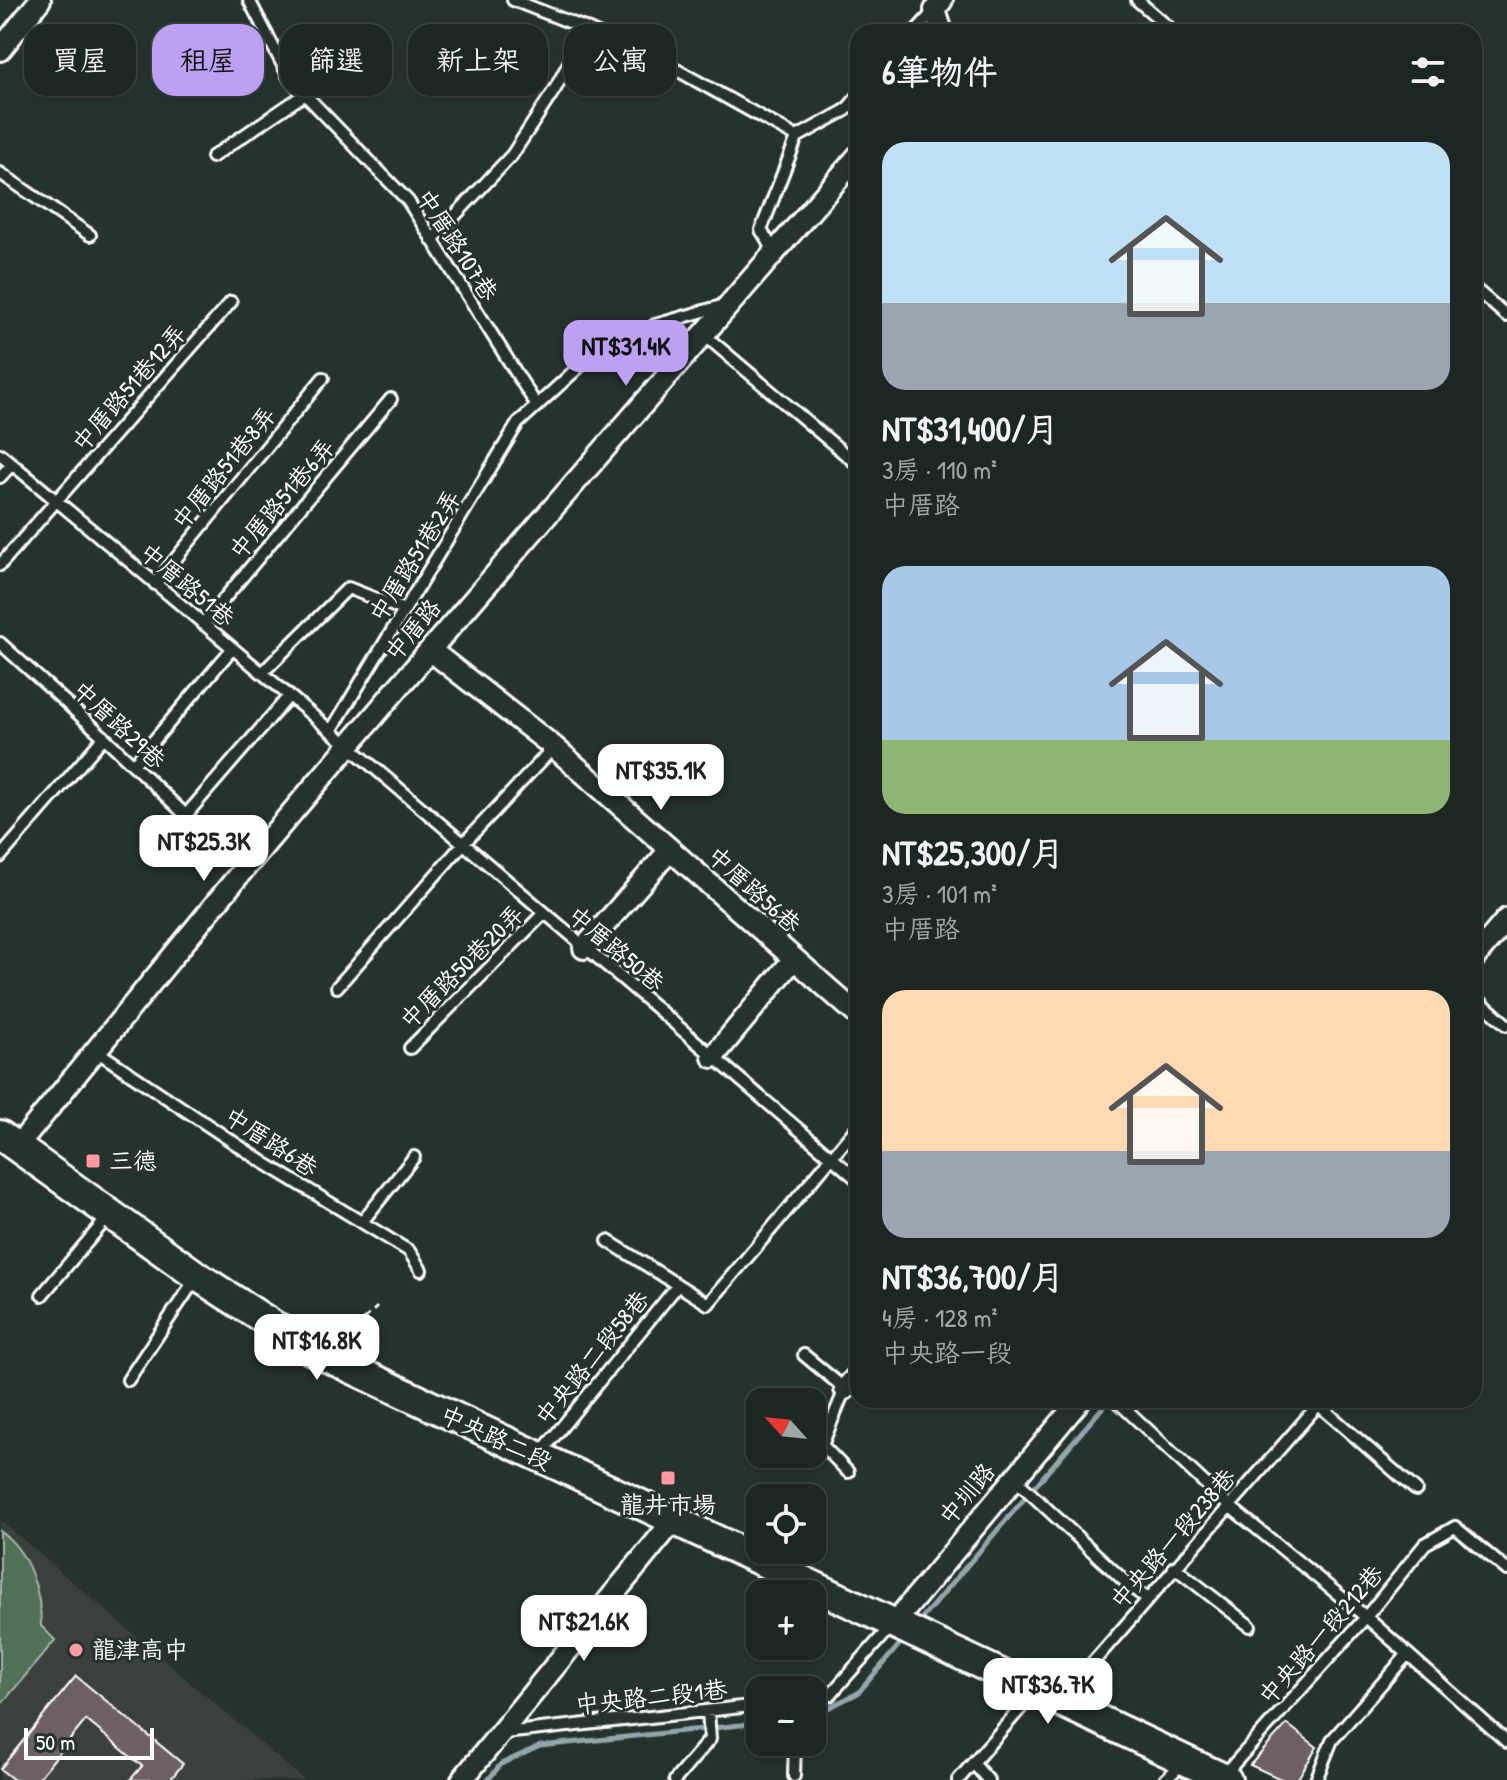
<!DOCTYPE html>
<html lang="zh-TW">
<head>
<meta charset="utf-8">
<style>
  body { margin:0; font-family:"Patrick Hand","LXGW WenKai TC",sans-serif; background:#29322f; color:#f1f3f6; height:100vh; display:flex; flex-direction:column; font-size:30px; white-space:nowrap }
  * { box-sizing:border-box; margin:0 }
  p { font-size:26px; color:#a0a5a5 }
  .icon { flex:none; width:44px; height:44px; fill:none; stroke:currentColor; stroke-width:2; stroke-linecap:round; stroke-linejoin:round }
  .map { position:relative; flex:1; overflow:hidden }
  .panel { position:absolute; left:850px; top:24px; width:632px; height:1384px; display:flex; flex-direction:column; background:#1c2622; border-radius:24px; box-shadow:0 4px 12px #0003,0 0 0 2px #3a4340 }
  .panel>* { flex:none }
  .banner { position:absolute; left:24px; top:24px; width:706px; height:72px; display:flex; gap:16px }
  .needle { width:52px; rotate:297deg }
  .buttons { position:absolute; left:746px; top:1388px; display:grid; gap:16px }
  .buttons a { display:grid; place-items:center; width:80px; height:80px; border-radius:16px; background:#1c2622; box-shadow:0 4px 12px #0003,0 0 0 2px #3a4340; font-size:40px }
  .scale { position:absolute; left:24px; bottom:20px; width:130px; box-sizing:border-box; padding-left:8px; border:4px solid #fff; border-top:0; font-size:22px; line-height:28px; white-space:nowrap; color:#fff; -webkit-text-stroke:6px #26332d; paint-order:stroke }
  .price { position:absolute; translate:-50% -68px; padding:0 18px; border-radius:16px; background:#fff; color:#222; font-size:26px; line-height:52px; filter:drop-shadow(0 2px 4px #0008) }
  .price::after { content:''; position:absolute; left:50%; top:48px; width:24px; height:18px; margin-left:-12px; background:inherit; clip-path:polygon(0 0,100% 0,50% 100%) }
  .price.current { background:#bca0f2; color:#111 }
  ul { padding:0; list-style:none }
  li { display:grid; align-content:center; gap:16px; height:424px; padding:0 32px }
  li span { display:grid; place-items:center; height:248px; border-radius:24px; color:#555 }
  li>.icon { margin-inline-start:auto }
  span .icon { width:144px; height:144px; fill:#fffc; stroke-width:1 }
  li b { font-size:34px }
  h2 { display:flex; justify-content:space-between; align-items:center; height:96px; padding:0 32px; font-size:34px }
  .tag { padding:0 28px; border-radius:24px; background:#1c2622; box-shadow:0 4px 12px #0003,0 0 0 2px #3a4340; font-size:28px; line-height:72px }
  .tag.current { background:#bca0f2; color:#111 }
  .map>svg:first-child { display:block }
</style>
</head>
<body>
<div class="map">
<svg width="1507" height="1780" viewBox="0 0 1507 1780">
  <rect width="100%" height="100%" fill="#26332d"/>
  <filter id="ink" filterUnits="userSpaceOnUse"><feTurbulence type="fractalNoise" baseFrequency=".0125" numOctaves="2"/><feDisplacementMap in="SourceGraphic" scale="16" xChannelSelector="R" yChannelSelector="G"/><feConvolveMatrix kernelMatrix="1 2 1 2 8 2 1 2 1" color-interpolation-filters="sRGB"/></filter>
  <g filter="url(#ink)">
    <path fill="#3b413e" d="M0,1520l304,260h-304z"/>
    <path fill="#516f58" stroke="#a8b7ac" stroke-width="2" d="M0,1531c29,21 41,60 41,95l14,14 -55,66z"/>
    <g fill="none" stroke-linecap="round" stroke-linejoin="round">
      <path stroke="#93a6aa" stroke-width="5" d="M1474,973l9,-10
        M917,1624l192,-224
        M812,1716l46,-23 47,-55
        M488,1780l13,-16 39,-18 220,-23"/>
    </g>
    <path fill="#6d6164" stroke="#fff" stroke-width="2" d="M76,1676l107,88 -13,16h-40l12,-14 -56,-46 -49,60h-23l-14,-11z
      M1287,1724l30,23 -20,33h-14l-33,-15z"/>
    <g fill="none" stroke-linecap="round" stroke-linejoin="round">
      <g stroke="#fff" stroke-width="16">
        <path id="lane" d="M249,0l41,79 118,122 129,205
          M513,0l74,29 90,41 120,67
          M1137,0l37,32
          M915,32l20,-22
          M212,157l93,-63
          M0,173l90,62
          M432,240l80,-85 43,-66 32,-60
          M775,252l-14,-22 36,-93 49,-27 12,-14
          M1474,288l33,28
          M702,333l156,132
          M637,338l31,36
          M0,454c289,239 573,483 858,726
          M0,477l12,-13
          M0,565l231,-263
          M155,584l168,-206
          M203,624l188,-225
          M0,643l104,94 139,133
          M262,673l86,-85 56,22
          M331,731l187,-308 75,-69 44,-16 18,-13 70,-20
          M133,765l99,-116
          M186,815l103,-119
          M0,857l104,-120
          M337,987l127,-144 90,-96
          M1474,996l33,29
          M410,1048l133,-134
          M95,1050l168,112 146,89 12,19
          M362,1222l52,-65
          M608,1241l100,63 150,-178
          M42,1295l67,-79
          M804,1355l41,34 -23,56 26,27
          M128,1380l68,-102
          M1116,1400l112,105 138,112 141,125
          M1313,1400l103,90
          M539,1455l139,-170
          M1014,1478l118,110 15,10
          M1174,1567l76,59
          M812,1699l18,-4 61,-69
          M1060,1700l258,-295
          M504,1733l256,-28
          M974,1764l14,16
          M794,1776l1,-34
          M1223,1776l143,-159 59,-73 30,-17 52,43
          M675,1780l35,-41 -2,-28
          M958,1780l76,-87
          M1165,1780l18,-17
          M1316,1780l16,-40 75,-85"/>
      </g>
      <g stroke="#fff" stroke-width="26">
        <path id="street" d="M942,32l-7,-22 7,-10
          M0,50l40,-50
          M430,650l124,97 304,268
          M584,948l86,-98
          M1474,958l33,-39
          M713,1057l80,-97
          M17,1147l226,-277 187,-220 428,-494
          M845,1389l13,-14
          M895,1622l185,-222
          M462,1780l212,-260"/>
      </g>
      <g stroke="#fff" stroke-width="34">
        <path id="secondary" d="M0,1135l197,141 113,73 917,431"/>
      </g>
      <path stroke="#fff" stroke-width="3" stroke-dasharray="8 6" stroke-linecap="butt" d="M343,1340l34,-33"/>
      <use href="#lane" stroke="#26332d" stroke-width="10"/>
      <use href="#street" stroke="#26332d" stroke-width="20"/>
      <use href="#secondary" stroke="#26332d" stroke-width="28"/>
    </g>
  </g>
  <g fill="#ff9aa2" stroke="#26332d" stroke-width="3">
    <rect x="85" y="1153" width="16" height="16" rx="4"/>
    <rect x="660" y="1470" width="16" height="16" rx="4"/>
    <circle cx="76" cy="1650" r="8"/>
  </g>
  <g text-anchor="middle" stroke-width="6" stroke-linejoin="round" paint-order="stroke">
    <g font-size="24" fill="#fff" stroke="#26332d">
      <text transform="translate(457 245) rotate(57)" y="8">中厝路107巷</text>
      <text transform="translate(129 388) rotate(-49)" y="8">中厝路51巷12弄</text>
      <text transform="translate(224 468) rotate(-51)" y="8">中厝路51巷8弄</text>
      <text transform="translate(282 499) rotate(-50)" y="8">中厝路51巷6弄</text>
      <text transform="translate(415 556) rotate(-58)" y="8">中厝路51巷2弄</text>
      <text transform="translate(187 585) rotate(40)" y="8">中厝路51巷</text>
      <text transform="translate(413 630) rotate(-50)" y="8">中厝路</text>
      <text transform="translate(119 725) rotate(43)" y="8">中厝路29巷</text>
      <text transform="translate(754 890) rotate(42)" y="8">中厝路56巷</text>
      <text transform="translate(616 949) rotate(40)" y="8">中厝路50巷</text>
      <text transform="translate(462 967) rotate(-45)" y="8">中厝路50巷20弄</text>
      <text transform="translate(271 1142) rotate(33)" y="8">中厝路6巷</text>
      <text transform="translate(592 1358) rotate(-51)" y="8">中央路二段58巷</text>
      <text transform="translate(496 1438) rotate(25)" y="8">中央路二段</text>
      <text transform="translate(967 1494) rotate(-50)" y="8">中圳路</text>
      <text transform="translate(1173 1539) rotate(-49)" y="8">中央路一段238巷</text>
      <text transform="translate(1321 1635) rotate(-49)" y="8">中央路一段212巷</text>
      <text transform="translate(651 1697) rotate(-6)" y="8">中央路二段1巷</text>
    </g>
    <g font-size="24" fill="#fff" stroke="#26332d" text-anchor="start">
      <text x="109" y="1169">三德</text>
      <text x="668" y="1513" text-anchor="middle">龍井市場</text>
      <text x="92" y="1658">龍津高中</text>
    </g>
  </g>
</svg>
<div class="buttons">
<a><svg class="needle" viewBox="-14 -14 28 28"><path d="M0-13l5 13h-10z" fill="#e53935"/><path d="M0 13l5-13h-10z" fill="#a0a5a5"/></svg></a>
<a><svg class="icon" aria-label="locate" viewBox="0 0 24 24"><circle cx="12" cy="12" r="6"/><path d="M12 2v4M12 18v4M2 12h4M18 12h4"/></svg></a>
<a>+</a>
<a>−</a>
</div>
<div class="scale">50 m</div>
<b class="price current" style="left:626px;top:388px">NT$31.4K</b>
<b class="price" style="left:661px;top:812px">NT$35.1K</b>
<b class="price" style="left:204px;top:883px">NT$25.3K</b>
<b class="price" style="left:317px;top:1382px">NT$16.8K</b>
<b class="price" style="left:584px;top:1663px">NT$21.6K</b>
<b class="price" style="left:1048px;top:1726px">NT$36.7K</b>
<div class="banner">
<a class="tag">買屋</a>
<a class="tag current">租屋</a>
<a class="tag">篩選</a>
<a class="tag">新上架</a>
<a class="tag">公寓</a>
</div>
<section class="panel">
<h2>6筆物件<svg class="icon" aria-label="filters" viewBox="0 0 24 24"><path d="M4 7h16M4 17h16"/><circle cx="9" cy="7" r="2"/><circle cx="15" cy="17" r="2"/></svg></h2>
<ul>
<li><span style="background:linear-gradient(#bfe0f5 65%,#9aa5b1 0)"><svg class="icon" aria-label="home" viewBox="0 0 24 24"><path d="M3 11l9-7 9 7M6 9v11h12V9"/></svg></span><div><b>NT$31,400/月</b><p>3房 · 110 m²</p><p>中厝路</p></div></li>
<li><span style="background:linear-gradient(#a9c7e8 70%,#8fb573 0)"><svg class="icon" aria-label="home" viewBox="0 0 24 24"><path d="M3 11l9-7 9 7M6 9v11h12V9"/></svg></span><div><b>NT$25,300/月</b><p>3房 · 101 m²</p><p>中厝路</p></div></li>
<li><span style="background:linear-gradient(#ffd9b3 65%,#9aa5b1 0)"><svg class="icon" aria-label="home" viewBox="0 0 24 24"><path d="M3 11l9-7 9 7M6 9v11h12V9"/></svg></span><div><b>NT$36,700/月</b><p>4房 · 128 m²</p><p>中央路一段</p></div></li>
</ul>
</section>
</div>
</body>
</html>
